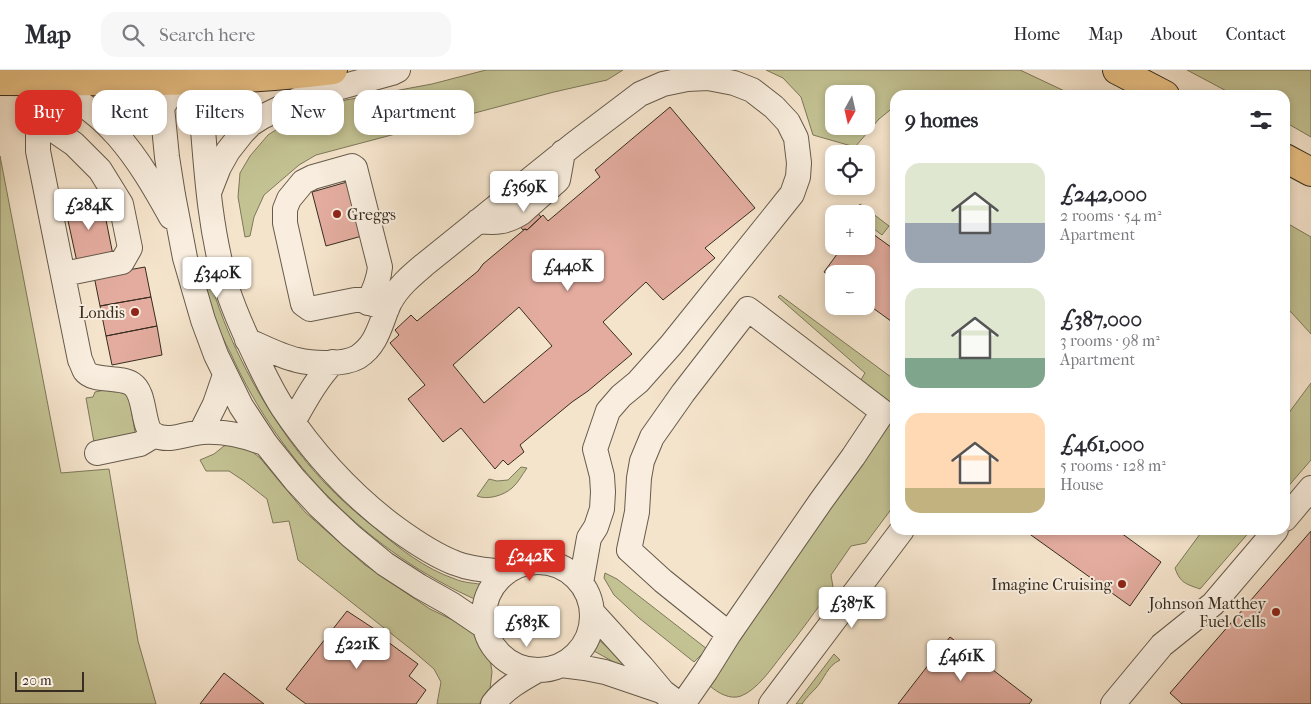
<!DOCTYPE html>
<html lang="en">
<head>
<meta charset="utf-8">
<style>
  body { margin:0; font-family:"IM FELL French Canon",serif; background:#f7f7f7; color:#2b2b33; height:100vh; display:flex; flex-direction:column; font-size:19px; white-space:nowrap }
  * { box-sizing:border-box; margin:0 }
  p { font-size:16px; color:#7c7c81 }
  .icon { flex:none; width:28px; height:28px; fill:none; stroke:currentColor; stroke-width:2; stroke-linecap:round; stroke-linejoin:round }
  .map { position:relative; flex:1; overflow:hidden }
  .details { position:absolute; left:890px; top:20px; width:400px; height:445px; display:flex; flex-direction:column; background:#fff; border-radius:15px; box-shadow:0 2px 8px #0003 }
  .details>* { flex:none }
  .hud { position:absolute; left:15px; top:20px; width:475px; height:45px; display:flex; gap:10px }
  .needle { width:32px; rotate:188deg }
  .fabs { position:absolute; left:825px; top:15px; display:grid; gap:10px }
  .fabs a { display:grid; place-items:center; width:50px; height:50px; border-radius:10px; background:#fff; box-shadow:0 2px 8px #0003; font-size:25px }
  .scale { position:absolute; left:15px; bottom:12px; width:69px; box-sizing:border-box; padding-left:5px; border:2px solid #372d20; border-top:0; font-size:14px; line-height:18px; white-space:nowrap; color:#372d20; -webkit-text-stroke:4px #f8edde; paint-order:stroke }
  .price { position:absolute; translate:-50% -42px; padding:0 11px; border-radius:5px; background:#fff; color:#222; font-size:16px; line-height:32px; filter:drop-shadow(0 1px 2px #0008) }
  .price::after { content:''; position:absolute; left:50%; top:30px; width:15px; height:11px; margin-left:-8px; background:inherit; clip-path:polygon(0 0,100% 0,50% 100%) }
  .price.current { background:#d93025; color:#fff }
  ul { padding:0; list-style:none }
  li { display:flex; align-items:center; gap:15px; height:125px; padding:0 15px }
  li span { display:grid; place-items:center; flex:none; width:140px; height:100px; border-radius:15px; color:#555 }
  li>.icon { margin-inline-start:auto }
  span .icon { width:60px; height:60px; fill:#fffc; stroke-width:1 }
  li b { font-size:21px }
  h2 { display:flex; justify-content:space-between; align-items:center; height:60px; padding:0 15px; font-size:21px }
  .chip { padding:0 18px; border-radius:15px; background:#fff; box-shadow:0 2px 8px #0003; font-size:18px; line-height:45px }
  .chip.current { background:#d93025; color:#fff }
  header { display:flex; align-items:center; gap:30px; box-sizing:border-box; height:70px; padding:0 25px; background:#fff; border-bottom:1px solid #e1e1e2 }
  header strong { font-size:24px }
  nav { display:flex; gap:28px; margin-inline-start:auto; font-size:18px }
  .search { width:350px; height:45px; background:#f7f7f7; display:flex; align-items:center; gap:12px; box-sizing:border-box; padding:0 18px; border-radius:15px; color:#7c7c81; font-size:19px }
  .map>svg:first-child { display:block }
</style>
</head>
<body>
<header>
<strong>Map</strong>
<div class="search"><svg class="icon" aria-label="search" viewBox="0 0 24 24"><circle cx="10" cy="10" r="6"/><path d="M15 15l6 6"/></svg>Search here</div>
<nav><a>Home</a><a>Map</a><a>About</a><a>Contact</a></nav>
</header>
<div class="map">
<svg width="1311" height="634" viewBox="0 0 1311 634">
  <rect width="100%" height="100%" fill="#f5e4cc"/>
  <filter id="stains"><feTurbulence type="fractalNoise" baseFrequency=".004" numOctaves="4"/><feColorMatrix values="0 0 0 0 .2 0 0 0 0 .09 0 0 0 0 .02 0 0 0 .5 -.17"/></filter>
  <radialGradient id="worn" r=".72"><stop offset=".6" stop-color="#630" stop-opacity="0"/><stop offset="1" stop-color="#630" stop-opacity=".3"/></radialGradient>
  <path fill="#c3c293" stroke="#7d785a" fill-rule="evenodd" d="M486,0h137l-16,10 -53,12 -238,63 -17,10 -35,30 -10,22 -4,19 -5,1 -7,-40 2,-24 10,-17 18,-21 28,-18 50,-17 86,-16z
    M766,0h254l53,25h-178v11l-16,13 -24,28 -42,-12 -12,-38 -18,-19zM834,24h32v32h-32z
    M1187,0h124v67l-26,-15v-27h-51z
    M0,86l61,317 48,-4 29,172 18,63h-156z
    M860,134l29,22 -7,9 -16,-12v-9h-13z
    M1285,152l26,15v97l-20,-22 -6,-4z
    M207,193c2,11 4,22 8,33 21,65 63,137 109,186 16,17 33,32 51,46 24,20 50,41 80,51 9,4 20,4 30,6l-5,11 -1,5c-110,-48 -199,-138 -248,-247 -6,-12 -13,-25 -18,-38 -5,-17 -9,-34 -14,-51z
    M780,225l115,85v16l-6,8 -30,-21 6,-10 -87,-76z
    M1311,313v77l-26,30v-72z
    M115,318l8,3 6,6 6,35 -3,6 -37,10 -9,-50 7,-1 2,-5z
    M895,341v93l-29,39 -15,3 -20,29 2,12c-17,23 -33,46 -51,68 -10,13 -25,35 -41,41 -11,4 -23,-3 -31,-10l2,-7z
    M232,374l13,2 15,12 45,54 60,53 65,44 33,16 16,13 11,20 2,14 -2,17 -11,15h-42l4,-22 -7,-13 -22,-19 -114,-90 -9,-39 -16,2 -6,-24 -23,-18 -15,-10h-23l-6,-11 14,-6 10,-8z
    M521,397l6,1c-5,7 -9,15 -15,20 -9,8 -25,12 -35,8l12,-17 8,2 11,-1z
    M1203,460h48l-51,59c-14,-5 -20,-6 -25,-21z
    M605,503l12,6 90,70 -13,13 -55,-44 -25,-23 -10,-17z
    M597,568l13,12 23,18 -1,4 -40,-22z
    M834,584l6,6c-13,6 -15,18 -24,28 -5,5 -10,10 -14,16h-6z"/>
  <path fill="#e3ac9f" stroke="#372d20" fill-rule="evenodd" d="M670,37l85,101 -50,40 10,10 -52,42 -17,-18 -43,40 29,32 -44,37 -16,11 -52,43 4,7 -16,13 -5,-5 -8,9 -34,-41 -18,14 -35,-43 17,-14 -35,-42 9,-8 -4,-5 16,-15 6,6 61,-50 5,-7 42,-35 2,1 16,-15 5,6 52,-44 -5,-7zM519,237l33,39 -68,57 -31,-38z
    M347,112l15,54 -36,10 -14,-54z
    M523,125l18,22 -14,13 -2,-1 -2,1 -17,-21z
    M102,130l11,55 -36,7 -12,-55z
    M866,159l29,21v74l-29,-21v-29h-32v5l-10,-7 19,-26h23z
    M145,197l6,30 -51,9 -6,-30z
    M151,227l6,29 -51,10 -6,-30z
    M157,256l5,29 -50,10 -6,-29z
    M1024,460h93l44,32 -31,44z
    M1311,461v173h-129l-12,-11z
    M347,541l32,21 -2,2 41,30 -9,12 17,14 -10,14h-110l-20,-15z
    M950,567l82,63 -3,4h-131z
    M224,603l40,31h-64z"/>
  <g fill="none" stroke-linecap="round" stroke-linejoin="round">
    <g stroke="#665b4b" stroke-width="26">
      <path id="minor" d="M188,0l-26,37 5,50 6,38 12,63 18,62 13,35 25,51 25,38 29,36 24,26 32,30 34,28 34,22 32,18 34,23
        M172,1l26,28 3,5c5,62 8,124 26,184 7,22 16,42 26,63 9,19 18,39 30,57 31,46 69,88 114,121 18,13 37,26 58,34 17,7 35,7 52,9
        M36,14c68,16 104,77 135,133
        M210,120l9,-23 9,-16 15,-19 8,-8 11,-7 39,-19 91,-25 6,-3
        M478,151c17,2 27,2 43,-8l37,-33 5,-28
        M64,204l58,-12 8,-14 -9,-44 -21,-34 -26,-26 -19,-13 -11,-2 -6,6v16l42,209c2,3 3,8 5,11 8,11 35,5 47,13 15,10 9,43 22,51 16,8 33,-2 49,-3 22,-1 43,4 63,12
        M368,233c6,-12 11,-23 12,-36l-25,-99 -3,-2 -39,11 -10,5 -14,17 -4,10v14l18,81 7,5 45,-9h6l26,9
        M247,270c16,7 33,16 50,20 16,4 47,5 61,-3 6,-4 12,-10 16,-17 7,-12 10,-26 16,-38 8,-15 21,-26 34,-37l150,-121 66,-50 23,-10 24,-5 21,-1 26,5 18,7 22,17 14,15 8,16 3,25 -1,14 -6,17 -121,151 -33,37 -17,14 -13,15 -13,38 7,27 1,16 -1,17 -6,18 -7,11 -8,45
        M293,352c12,-21 23,-42 40,-60
        M201,362l14,-28 10,-29
        M97,383l43,-9 15,-9
        M1285,449l26,-31
        M484 546a54 54 0 1 1 108 0a54 54 0 1 1-108 0Z
        M593,543l49,54 21,25 16,12
        M561,595l24,3 20,4 56,19
        M493,634c11,-15 29,-25 45,-34
        M683,634l23,-33 23,-37 92,-133 32,-44 30,-45 -135,-103 -65,84 -31,44 -10,24 -3,17 -2,34 -8,38 34,31 66,53
        M771,634l131,-174
        M1113,634l49,-59 51,-41 63,-74"/>
    </g>
    <g stroke="#372d20" stroke-width="30">
      <path id="major" d="M0,11c111,0 223,3 333,-11"/>
    </g>
    <g stroke="#372d20" stroke-width="30">
      <path id="highway" d="M1117,0l48,25
        M1285,88l26,14"/>
    </g>
    <use href="#minor" stroke="#f8edde" stroke-width="24"/>
    <use href="#major" stroke="#eac286" stroke-width="28"/>
    <use href="#highway" stroke="#eac286" stroke-width="28"/>
  </g>
  <g fill="#8f2418" stroke="#f8edde" stroke-width="2">
    <circle cx="337" cy="144" r="5"/>
    <circle cx="135" cy="242" r="5"/>
    <circle cx="1122" cy="514" r="5"/>
    <circle cx="1276" cy="542" r="5"/>
  </g>
  <g text-anchor="middle" stroke-width="4" stroke-linejoin="round" paint-order="stroke">
    <g font-size="16" fill="#372d20" stroke="#f8edde" text-anchor="end">
      <text x="347" y="150" text-anchor="start">Greggs</text>
      <text x="125" y="248">Londis</text>
      <text x="1112" y="520">Imagine Cruising</text>
      <text x="1266" y="539">Johnson Matthey<tspan x="1266" dy="18">Fuel Cells</tspan></text>
    </g>
  </g>
  <rect width="100%" height="100%" filter="url(#stains)"/>
  <rect width="100%" height="100%" fill="url(#worn)"/>
</svg>
<div class="fabs">
<a><svg class="needle" viewBox="-14 -14 28 28"><path d="M0-13l5 13h-10z" fill="#e53935"/><path d="M0 13l5-13h-10z" fill="#7c7c81"/></svg></a>
<a><svg class="icon" aria-label="locate" viewBox="0 0 24 24"><circle cx="12" cy="12" r="6"/><path d="M12 2v4M12 18v4M2 12h4M18 12h4"/></svg></a>
<a>+</a>
<a>−</a>
</div>
<div class="scale">20 m</div>
<b class="price" style="left:524px;top:143px">£369K</b>
<b class="price" style="left:89px;top:161px">£284K</b>
<b class="price" style="left:568px;top:222px">£440K</b>
<b class="price" style="left:217px;top:229px">£340K</b>
<b class="price current" style="left:530px;top:512px">£242K</b>
<b class="price" style="left:852px;top:559px">£387K</b>
<b class="price" style="left:527px;top:578px">£583K</b>
<b class="price" style="left:357px;top:600px">£221K</b>
<b class="price" style="left:961px;top:612px">£461K</b>
<div class="hud">
<a class="chip current">Buy</a>
<a class="chip">Rent</a>
<a class="chip">Filters</a>
<a class="chip">New</a>
<a class="chip">Apartment</a>
</div>
<section class="details">
<h2>9 homes<svg class="icon" aria-label="filters" viewBox="0 0 24 24"><path d="M4 7h16M4 17h16"/><circle cx="9" cy="7" r="2"/><circle cx="15" cy="17" r="2"/></svg></h2>
<ul>
<li><span style="background:linear-gradient(#dfe7d0 60%,#9aa5b1 0)"><svg class="icon" aria-label="home" viewBox="0 0 24 24"><path d="M3 11l9-7 9 7M6 9v11h12V9"/></svg></span><div><b>£242,000</b><p>2 rooms · 54 m²</p><p>Apartment</p></div></li>
<li><span style="background:linear-gradient(#dfe7d0 70%,#7fa58c 0)"><svg class="icon" aria-label="home" viewBox="0 0 24 24"><path d="M3 11l9-7 9 7M6 9v11h12V9"/></svg></span><div><b>£387,000</b><p>3 rooms · 98 m²</p><p>Apartment</p></div></li>
<li><span style="background:linear-gradient(#ffd9b3 75%,#c2b280 0)"><svg class="icon" aria-label="home" viewBox="0 0 24 24"><path d="M3 11l9-7 9 7M6 9v11h12V9"/></svg></span><div><b>£461,000</b><p>5 rooms · 128 m²</p><p>House</p></div></li>
</ul>
</section>
</div>
</body>
</html>
